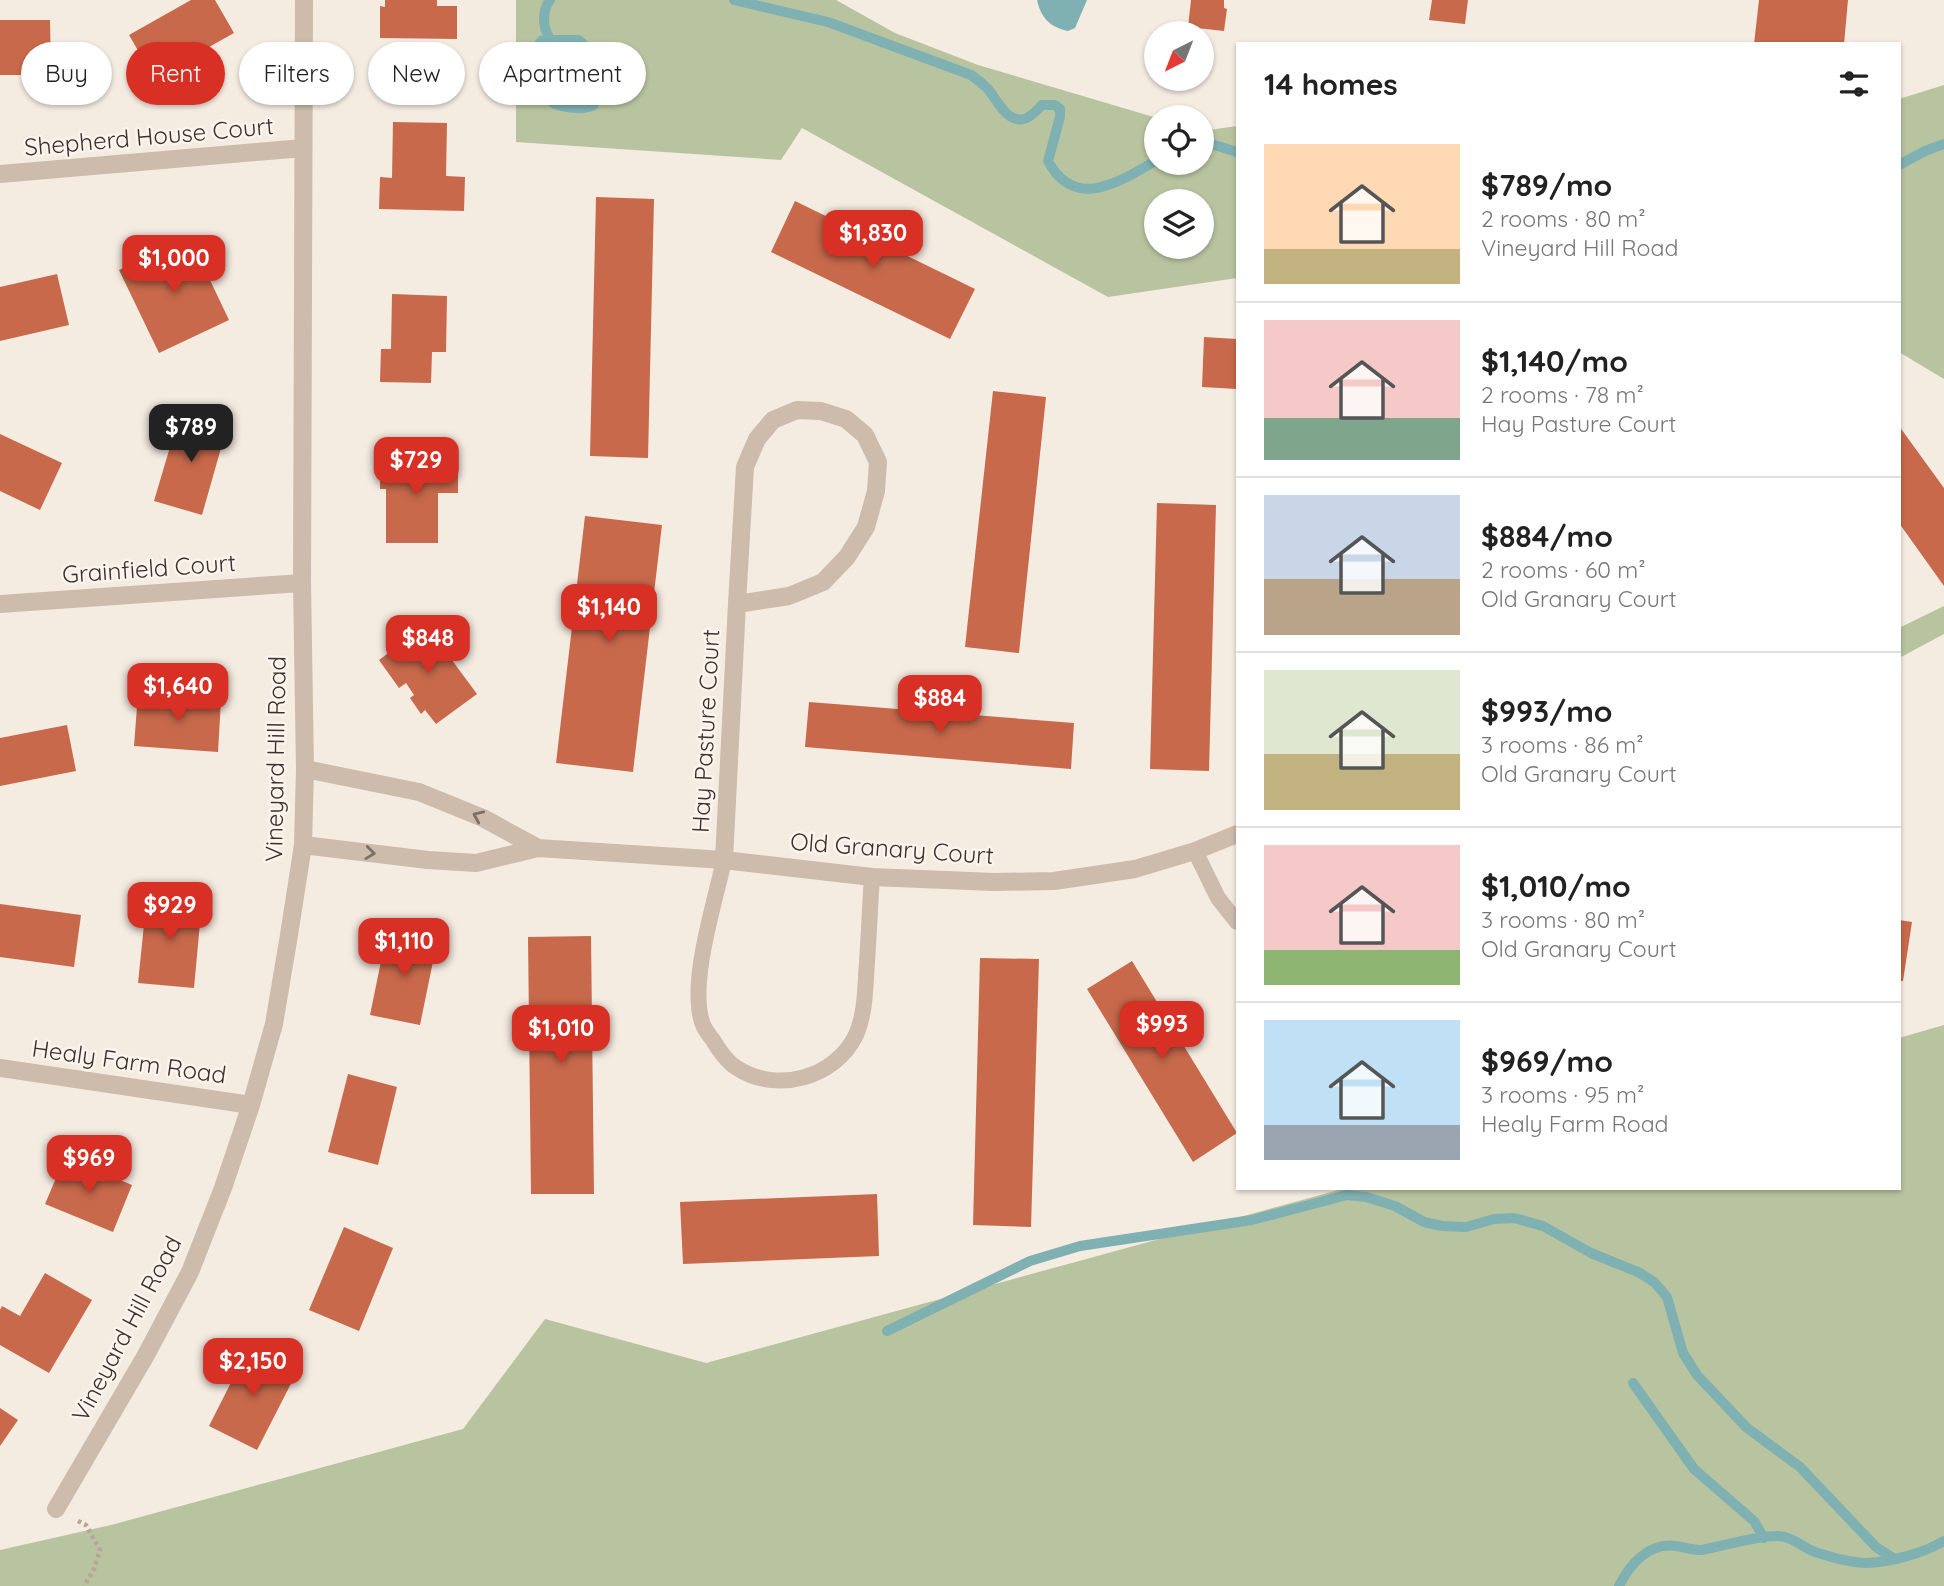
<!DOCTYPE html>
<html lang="en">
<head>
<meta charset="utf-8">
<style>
  body { margin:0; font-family:Quicksand,sans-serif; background:#f6f6f6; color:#222; height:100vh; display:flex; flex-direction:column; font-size:26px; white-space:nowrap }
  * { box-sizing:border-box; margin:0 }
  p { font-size:23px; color:#767676 }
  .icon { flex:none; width:38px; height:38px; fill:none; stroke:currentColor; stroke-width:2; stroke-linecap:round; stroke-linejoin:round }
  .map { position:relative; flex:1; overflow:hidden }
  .drawer { position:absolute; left:1236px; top:42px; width:665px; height:1148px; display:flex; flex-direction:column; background:#fff; border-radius:0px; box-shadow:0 2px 5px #0004 }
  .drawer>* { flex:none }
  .banner { position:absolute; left:21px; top:42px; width:665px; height:63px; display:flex; gap:14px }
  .needle { width:46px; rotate:222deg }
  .tools { position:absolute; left:1144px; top:21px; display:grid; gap:14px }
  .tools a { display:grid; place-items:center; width:70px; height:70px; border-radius:50%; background:#fff; box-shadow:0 2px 5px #0004; font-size:35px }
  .price { position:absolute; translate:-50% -60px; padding:0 16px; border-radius:14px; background:#d93025; color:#fff; font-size:23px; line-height:46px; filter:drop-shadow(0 2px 4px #0008) }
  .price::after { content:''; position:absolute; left:50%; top:42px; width:21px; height:16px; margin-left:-10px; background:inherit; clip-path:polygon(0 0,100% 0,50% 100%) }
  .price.active { background:#222; color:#fff }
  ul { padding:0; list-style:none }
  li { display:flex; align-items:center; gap:21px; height:175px; padding:0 28px }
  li+li { border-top:2px solid #e0e0e0 }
  li span { display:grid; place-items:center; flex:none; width:196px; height:140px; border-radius:0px; color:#555 }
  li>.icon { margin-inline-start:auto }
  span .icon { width:84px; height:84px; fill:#fffc; stroke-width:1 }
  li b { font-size:30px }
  h2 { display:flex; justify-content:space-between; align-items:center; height:84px; padding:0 28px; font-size:30px }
  .tag { padding:0 24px; border-radius:32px; background:#fff; box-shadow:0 2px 5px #0004; font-size:24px; line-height:63px }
  .tag.active { background:#d93025; color:#fff }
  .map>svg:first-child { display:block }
</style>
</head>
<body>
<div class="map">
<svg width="1944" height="1586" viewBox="0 0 1944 1586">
  <rect width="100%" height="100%" fill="#f4ebe1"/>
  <path fill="#b8c4a0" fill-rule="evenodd" d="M516,0h320l59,33 83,32 179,53v45h45v-32l35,-5v152l-129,19 -306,-169 -21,32 -265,-18zM1157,201h45v46h-45z
    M1944,85v294l-45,-27v-253z
    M1944,606v28l-43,23 -2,-29z
    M1944,1025v561h-1944v-36l111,-25 352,-96 82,-110 161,44 640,-175h553v-150z"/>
  <path fill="#7fb0b2" d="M1037,0h50l-12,28 -7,3c-18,-4 -27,-13 -31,-31z
    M548,35h32c24,15 21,50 18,73 -8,6 -21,6 -32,4 -39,-6 -31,-40 -31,-71l4,-5z"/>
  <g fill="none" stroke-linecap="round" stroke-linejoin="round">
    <path stroke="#7fb0b2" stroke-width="10" d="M734,0l94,22 143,53c6,4 12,9 17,14 9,11 19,34 36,30 7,-2 13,-9 18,-14h13l5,4v8l-12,44c27,51 73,20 109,-1
      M548,35c-6,-10 -5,-26 2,-35
      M1202,145l6,-2 29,9
      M1899,165l26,-14 19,-7
      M887,1331l143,-70 50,-15 172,-26 95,-25 19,2 29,9 29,16 18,4 24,1 28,-8 20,-1 29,8 48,27 49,20 14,9 13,15 16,56 14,22 49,52 54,40 76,80 17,11
      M1633,1383l61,86 60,52 10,17
      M1619,1586c11,-22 30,-44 57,-40 10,1 16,5 26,4 21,-4 54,-14 74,-14 14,-1 26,11 39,16 16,5 35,11 52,11 25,-1 56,-10 77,-22"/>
  </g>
  <path fill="#c8694b" d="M191,0h24l19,33 -80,45 -25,-43z
    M385,0h52v6h20v33l-77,-1v-32l5,1z
    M1191,0h33v8l3,1 -3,22 -36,-4z
    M1432,0h36l-3,24 -36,-4z
    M1759,0h89l-4,44h-90z
    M0,20h50l1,55h-51z
    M393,122l54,1 -1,53 19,1 -1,34 -85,-2 1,-32 12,1z
    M596,197l58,2 -6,259 -58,-2z
    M795,201l180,88 -25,50 -179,-87z
    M189,236l40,84 -70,33 -40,-83z
    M57,274l12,51 -69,16v-54z
    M392,294l55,2 -1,56h-14l-1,31 -51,-1 1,-33h10z
    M1204,337l33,2v50l-35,-2z
    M993,391l53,6 -27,256 -54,-6z
    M180,413l47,14 -25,88 -48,-14z
    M1899,426l45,62v98l-45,-63z
    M0,434l62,29 -22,47 -40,-19z
    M458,458v35h-20v50h-52v-54h-6v-30z
    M1157,503l59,2 -7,266 -59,-2z
    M585,516l77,9 -29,247 -77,-9z
    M426,625l51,69 -41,30 -11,-14 -4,4 -11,-16 4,-3 -8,-12 -7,5 -20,-28z
    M138,694l83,6 -3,52 -84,-6z
    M809,702l265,21 -3,46 -266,-22z
    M67,725l9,46 -76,15v-48z
    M147,895l55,6 -8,87 -56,-5z
    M0,904l81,11 -7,52 -74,-10z
    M1899,920l13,2 -9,59h-4z
    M387,932l50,10 -17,83 -50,-10z
    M591,936l3,258h-63l-3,-257z
    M980,958l59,1 -8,268 -58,-2z
    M1132,961l105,172 -44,29 -106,-173z
    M348,1074l49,13 -19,78 -50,-13z
    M65,1157l67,28 -19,47 -68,-28z
    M877,1194l2,62 -196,8 -3,-62z
    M344,1227l49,21 -34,83 -50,-21z
    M45,1273l47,27 -43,73 -49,-28v-35l2,-4 18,10z
    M250,1345l48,25 -41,80 -48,-24z
    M0,1408l18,12 -18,26z"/>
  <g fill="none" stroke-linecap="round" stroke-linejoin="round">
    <path stroke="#b9a596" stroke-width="4.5" stroke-dasharray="3.5 3.5" stroke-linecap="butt" d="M78,1521l8,4 14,25 -6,19 -10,17"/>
    <path stroke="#cdbbac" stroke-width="16" d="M1195,851l23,47 19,24
      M724,860c-9,43 -35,121 -22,162 2,7 7,13 11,18 5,9 15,23 24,28 40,26 98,10 119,-33 10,-23 9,-49 11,-73 2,-29 3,-57 5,-85"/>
    <path stroke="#cdbbac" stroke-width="18" d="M0,174l303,-26
      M0,604l302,-21
      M305,769l114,23 64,26 55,30
      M303,845l125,15 48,3 62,-15 186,12 148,17 122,5 60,-1 81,-12 60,-18 42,-17
      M724,860l13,-256 8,-137 12,-28 16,-19 24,-10 24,1 25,8 19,16 13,27 -2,29 -10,36 -19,30 -24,25 -34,14 -52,8
      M0,1068l251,37
      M56,1509l90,-154 44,-83 33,-84 28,-83 23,-81 15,-89 14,-90 2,-76 -3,-186 2,-583"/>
  </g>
  <defs><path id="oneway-chevron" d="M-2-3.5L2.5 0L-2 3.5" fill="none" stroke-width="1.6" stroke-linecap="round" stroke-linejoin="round" transform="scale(1.75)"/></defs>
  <g stroke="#7d6f65">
    <use href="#oneway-chevron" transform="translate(478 816) rotate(-156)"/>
    <use href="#oneway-chevron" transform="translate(370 853) rotate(7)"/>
  </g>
  <g text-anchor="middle" stroke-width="5" stroke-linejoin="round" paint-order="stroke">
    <g font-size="24" fill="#3b302b" stroke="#fbf5ee">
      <text transform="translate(149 137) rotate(-5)" y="8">Shepherd House Court</text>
      <text transform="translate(149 569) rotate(-4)" y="8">Grainfield Court</text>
      <text transform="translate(706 731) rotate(-87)" y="8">Hay Pasture Court</text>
      <text transform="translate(276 759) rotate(-89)" y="8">Vineyard Hill Road</text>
      <text transform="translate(892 849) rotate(4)" y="8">Old Granary Court</text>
      <text transform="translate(129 1062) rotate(8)" y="8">Healy Farm Road</text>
      <text transform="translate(127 1329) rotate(-62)" y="8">Vineyard Hill Road</text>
    </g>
  </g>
</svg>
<div class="tools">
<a><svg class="needle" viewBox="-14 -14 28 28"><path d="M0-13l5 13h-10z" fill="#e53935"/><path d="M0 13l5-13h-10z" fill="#767676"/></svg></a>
<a><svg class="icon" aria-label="locate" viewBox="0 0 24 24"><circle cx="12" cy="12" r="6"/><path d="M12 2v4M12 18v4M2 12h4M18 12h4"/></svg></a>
<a><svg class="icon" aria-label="layers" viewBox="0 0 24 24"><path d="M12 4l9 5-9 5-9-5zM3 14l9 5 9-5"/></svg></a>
</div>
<b class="price" style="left:873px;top:270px">$1,830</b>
<b class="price" style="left:174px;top:295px">$1,000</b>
<b class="price active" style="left:191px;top:464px">$789</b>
<b class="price" style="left:416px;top:497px">$729</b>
<b class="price" style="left:609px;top:644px">$1,140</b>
<b class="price" style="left:428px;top:675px">$848</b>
<b class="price" style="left:178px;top:723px">$1,640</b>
<b class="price" style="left:940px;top:735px">$884</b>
<b class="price" style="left:170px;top:942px">$929</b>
<b class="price" style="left:404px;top:978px">$1,110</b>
<b class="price" style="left:1162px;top:1061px">$993</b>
<b class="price" style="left:561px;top:1065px">$1,010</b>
<b class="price" style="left:89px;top:1195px">$969</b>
<b class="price" style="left:253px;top:1398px">$2,150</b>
<div class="banner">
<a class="tag">Buy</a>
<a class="tag active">Rent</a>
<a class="tag">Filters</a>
<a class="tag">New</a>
<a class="tag">Apartment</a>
</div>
<section class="drawer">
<h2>14 homes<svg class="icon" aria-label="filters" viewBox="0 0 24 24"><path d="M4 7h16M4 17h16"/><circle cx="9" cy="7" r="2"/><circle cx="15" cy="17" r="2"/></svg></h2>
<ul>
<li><span style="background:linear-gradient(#ffd9b3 75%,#c2b280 0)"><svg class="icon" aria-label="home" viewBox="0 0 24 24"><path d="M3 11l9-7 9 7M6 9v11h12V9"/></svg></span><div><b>$789/mo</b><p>2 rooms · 80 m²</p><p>Vineyard Hill Road</p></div></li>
<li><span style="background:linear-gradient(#f6c9c9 70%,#7fa58c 0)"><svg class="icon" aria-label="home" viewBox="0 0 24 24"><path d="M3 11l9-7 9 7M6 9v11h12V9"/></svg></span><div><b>$1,140/mo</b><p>2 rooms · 78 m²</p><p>Hay Pasture Court</p></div></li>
<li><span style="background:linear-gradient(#c9d6e8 60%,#b9a48a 0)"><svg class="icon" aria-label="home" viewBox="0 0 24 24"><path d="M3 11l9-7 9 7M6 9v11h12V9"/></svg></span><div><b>$884/mo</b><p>2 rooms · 60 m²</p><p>Old Granary Court</p></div></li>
<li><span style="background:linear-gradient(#dfe7d0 60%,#c2b280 0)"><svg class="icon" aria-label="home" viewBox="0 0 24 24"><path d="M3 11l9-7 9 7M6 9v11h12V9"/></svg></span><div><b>$993/mo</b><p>3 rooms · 86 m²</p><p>Old Granary Court</p></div></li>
<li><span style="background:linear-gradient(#f6c9c9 75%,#8fb573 0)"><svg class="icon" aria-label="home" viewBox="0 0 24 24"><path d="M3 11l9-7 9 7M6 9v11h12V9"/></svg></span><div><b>$1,010/mo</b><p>3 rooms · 80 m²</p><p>Old Granary Court</p></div></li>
<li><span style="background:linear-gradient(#bfe0f5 75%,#9aa5b1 0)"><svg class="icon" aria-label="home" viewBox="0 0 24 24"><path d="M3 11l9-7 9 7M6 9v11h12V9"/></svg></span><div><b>$969/mo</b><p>3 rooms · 95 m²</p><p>Healy Farm Road</p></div></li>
</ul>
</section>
</div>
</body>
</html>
